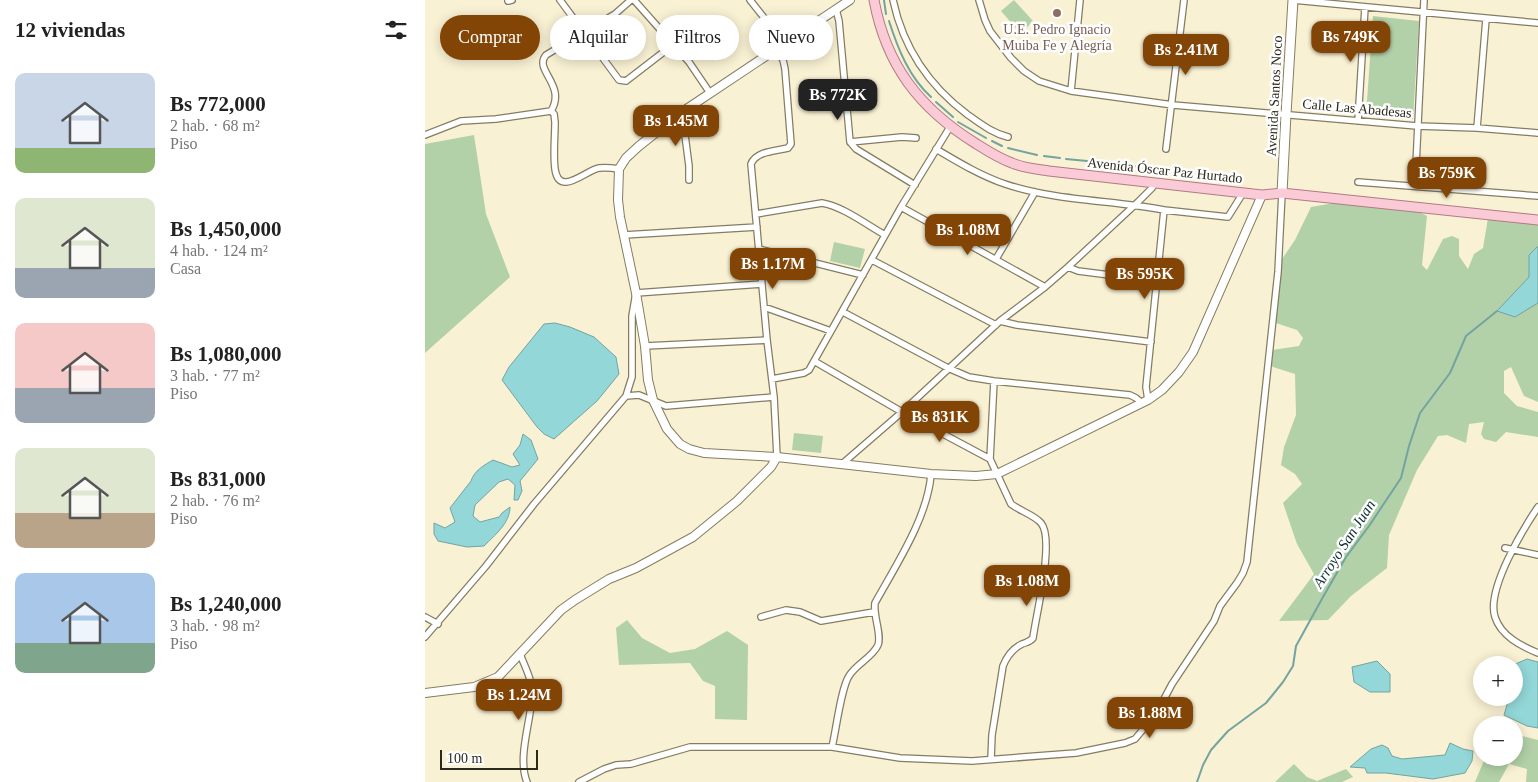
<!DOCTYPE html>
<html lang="es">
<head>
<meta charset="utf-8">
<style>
  body { margin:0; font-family:Georgia,serif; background:#f6f6f6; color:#222; height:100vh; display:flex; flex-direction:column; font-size:19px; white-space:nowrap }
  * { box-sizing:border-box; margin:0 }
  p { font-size:16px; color:#767676 }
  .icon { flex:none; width:28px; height:28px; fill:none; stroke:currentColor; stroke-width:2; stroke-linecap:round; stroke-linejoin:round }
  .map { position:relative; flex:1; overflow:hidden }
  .details { display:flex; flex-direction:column; background:#fff; width:425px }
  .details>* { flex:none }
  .hud { position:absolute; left:15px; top:15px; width:475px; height:45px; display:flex; gap:10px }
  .fabs { position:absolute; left:1048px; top:656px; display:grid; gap:10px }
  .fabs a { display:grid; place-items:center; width:50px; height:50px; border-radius:50%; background:#fff; box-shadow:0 2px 12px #0003; font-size:25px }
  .scale { position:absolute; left:15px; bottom:12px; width:98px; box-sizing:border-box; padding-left:5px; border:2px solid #2c291d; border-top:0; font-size:14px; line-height:18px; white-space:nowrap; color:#2c291d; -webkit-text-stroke:4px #fefefe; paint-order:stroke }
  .price { position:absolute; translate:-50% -42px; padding:0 11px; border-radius:10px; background:#834506; color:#fff; font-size:16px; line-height:32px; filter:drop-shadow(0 1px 2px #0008) }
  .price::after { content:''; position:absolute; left:50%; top:30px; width:15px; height:11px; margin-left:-8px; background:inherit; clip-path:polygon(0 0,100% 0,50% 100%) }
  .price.active { background:#222; color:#fff }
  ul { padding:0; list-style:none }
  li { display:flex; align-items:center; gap:15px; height:125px; padding:0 15px }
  li span { display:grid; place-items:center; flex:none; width:140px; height:100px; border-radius:10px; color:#555 }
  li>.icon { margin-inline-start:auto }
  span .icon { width:60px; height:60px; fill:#fffc; stroke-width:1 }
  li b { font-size:21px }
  h2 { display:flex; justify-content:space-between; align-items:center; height:60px; padding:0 15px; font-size:21px }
  .chip { padding:0 18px; border-radius:22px; background:#fff; box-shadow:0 2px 12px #0003; font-size:18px; line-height:45px }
  .chip.active { background:#834506; color:#fff }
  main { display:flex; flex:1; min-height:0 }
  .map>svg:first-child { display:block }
</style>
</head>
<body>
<main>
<section class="details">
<h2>12 viviendas<svg class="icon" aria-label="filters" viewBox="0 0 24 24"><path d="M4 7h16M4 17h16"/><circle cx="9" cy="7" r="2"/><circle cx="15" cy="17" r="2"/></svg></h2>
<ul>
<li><span style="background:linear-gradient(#c9d6e8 75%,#8fb573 0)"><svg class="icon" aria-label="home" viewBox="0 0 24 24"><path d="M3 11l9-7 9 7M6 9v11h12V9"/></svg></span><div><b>Bs 772,000</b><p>2 hab. · 68 m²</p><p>Piso</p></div></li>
<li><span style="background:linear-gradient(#dfe7d0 70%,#9aa5b1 0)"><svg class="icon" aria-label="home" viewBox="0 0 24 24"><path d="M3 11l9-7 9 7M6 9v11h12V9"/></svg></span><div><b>Bs 1,450,000</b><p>4 hab. · 124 m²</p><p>Casa</p></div></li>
<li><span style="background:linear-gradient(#f6c9c9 65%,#9aa5b1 0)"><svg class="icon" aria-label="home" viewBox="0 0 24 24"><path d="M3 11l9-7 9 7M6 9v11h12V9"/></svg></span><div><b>Bs 1,080,000</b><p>3 hab. · 77 m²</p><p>Piso</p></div></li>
<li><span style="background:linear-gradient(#dfe7d0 65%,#b9a48a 0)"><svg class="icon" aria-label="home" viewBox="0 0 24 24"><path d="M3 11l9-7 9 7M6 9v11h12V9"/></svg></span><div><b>Bs 831,000</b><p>2 hab. · 76 m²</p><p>Piso</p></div></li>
<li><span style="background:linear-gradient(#a9c7e8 70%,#7fa58c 0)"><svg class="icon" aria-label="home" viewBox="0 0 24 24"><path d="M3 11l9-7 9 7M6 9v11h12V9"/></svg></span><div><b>Bs 1,240,000</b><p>3 hab. · 98 m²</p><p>Piso</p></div></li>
</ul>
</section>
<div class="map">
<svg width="1113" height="782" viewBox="0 0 1113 782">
  <rect width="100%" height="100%" fill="#f9f1d3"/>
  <path fill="#b2d1a8" d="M589,0l19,21 -12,13 -20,-23z
    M948,16l46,5 -6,98 -47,-4z
    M49,135l12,79 24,63 -85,76v-209z
    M915,202l79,10 8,4 -5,49 5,5 16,-31 9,-3 7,3v17l9,13 6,-15 9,-6 5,-30 16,3 34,2v179l-14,-6 -13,-29 -7,4v22l13,13 21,6v25l-32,-5 -10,10 -12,-3 -3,-5 3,-12 -15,2 -3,19 -19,-8 -9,1 -21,34 -28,65 -2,33 -36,28 -23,24 -49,1 35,-47 -17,-30 -14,-41 19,-19 -7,-10 -14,-9 3,-18 12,-32 -1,-41 -25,-8 2,-16 27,-4 4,-8 -6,-8 -24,-8 -1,-23 6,-34 17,-25 16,-33z
    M409,242l31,7 -5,19 -30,-7z
    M369,433l29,3 -2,17 -29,-3z
    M202,620l15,18 28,15 25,-4 32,-18 21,14 -1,75 -32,-1v-33l-12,-5 -13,-18 -71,2 -3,-37z
    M1089,734l24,6v42h-12l1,-13 -18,-5 -10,18h-24l10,-24h29z
    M869,764l13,13 10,4 29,-12 7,8 -11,5h-67z"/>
  <path fill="#93d7d8" stroke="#74a3a0" d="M1113,246v57l-23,14 -18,-6 32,-34v-22z
    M130,323l15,4 24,10 22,20 3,17 -22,27 -43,38 -10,-5 -7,-7 -35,-47 7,-13 35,-43z
    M98,434l8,6 7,19 -18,22 2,10 -4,9h-4l1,-15 -7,-6 -9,3 -24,23 -2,11 7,6 19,-5 3,-4 8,-6c0,16 -15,28 -26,39l-17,1 -29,-6 -4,-7v-11l11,5 10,-6 -5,-14 21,-27c3,-10 13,-16 22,-21l19,7 8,-2 -7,-11 7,-9z
    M1102,659l11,3v66l-11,-2 -23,-11 5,-17h5l-1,-33z
    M952,661l13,13v18h-20l-16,-10 -2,-15z
    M1025,743l13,6 10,2 -1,10 -7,12 -32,6 -47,-6h-19l-2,-5 -15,-1 21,-18 11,-4 6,3 4,8 10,3 43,-4z"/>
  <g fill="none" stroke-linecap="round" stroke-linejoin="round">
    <path stroke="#74a3a0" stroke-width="2" d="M459,0l2,14
      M464,21c9,28 20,56 42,76
      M511,102l17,15
      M533,122l28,16
      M567,141l10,5
      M583,148l29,7
      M619,156l16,2
      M641,159l21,2
      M669,162l46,5
      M772,782l6,-17 8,-15 17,-19 38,-28 17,-21 10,-16 3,-20 27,-49 23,-40 23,-31 32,-48 8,-32 11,-33 30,-40 16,-37 31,-25"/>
    <g stroke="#847d62" stroke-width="8">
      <path id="minor" d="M135,0l59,80 7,1 48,-37
        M209,0l55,62 21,31
        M325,0l35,44
        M468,0c10,47 36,86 75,115 13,9 24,18 40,22
        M554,0l6,20 5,11 21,27 13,13 15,10 32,10 102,14 244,21 60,2 61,5
        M868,0l245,23
        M83,1l4,-1
        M411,9l3,12 11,121 6,7 59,36
        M646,91l9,-91
        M126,111c16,-26 -18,-41 -5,-56l69,-41 16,-14
        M257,112l7,54v14
        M933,121l7,-114
        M1052,128l9,-109
        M0,135l36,-14 35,-2 55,-8 3,3 1,8c0,15 -2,32 0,47 4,29 31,1 44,-1 7,-1 14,0 20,1
        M425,142l52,-5 14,1
        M511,149c22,13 45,27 69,35 51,17 107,16 159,26l-18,177 2,13
        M741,149l18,-149
        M933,182l180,14
        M990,186l9,-186
        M476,207l144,80
        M739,210l64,7 15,-24
        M331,214l66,-11c20,3 45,22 63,32
        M199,235l133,-8
        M334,249l104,26
        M571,259l39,-67
        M447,260l124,65
        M643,267l10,4 79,10
        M339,307l67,24
        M418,312l105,56 21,9 25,4 136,14 6,3 6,5
        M575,321l17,4 134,17
        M220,346l122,-6
        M389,361l88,51 88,47 4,-78
        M347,379l32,-6 5,-3 92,-163 49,-80
        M201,396l13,-1 27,11 108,-9
        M352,457l-3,-60 -7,-57 -16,-176c5,-13 25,-13 37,-16l3,-4 -6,-75 -2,-9 -6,-11
        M565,459l21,45c9,7 23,11 30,19 14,16 -5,92 -8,115 -3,4 -6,4 -11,6 -10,5 -15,12 -19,22l-11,69 -1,24
        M417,464l60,-52 98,-91 45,-34 23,-20 70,-65 14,-14 3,-5
        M1113,507c-15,22 -52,83 -43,110 6,19 26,29 43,36
        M1080,548l33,7
        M0,617l13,7
        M336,617l25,-7 14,2 21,9 53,-9
        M0,637l61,-71 48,-62 92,-108 6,-19v-61l4,-23 126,-9
        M95,654c5,13 13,27 12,42 -1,25 -15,62 -5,86
        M407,747c4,-16 9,-59 17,-71 7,-12 24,-19 29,-31 4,-10 -5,-29 -3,-42 21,-38 53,-86 56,-129
        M154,782l25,-13 12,-4 15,-1 59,-17h142l68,11 72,3 104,-8 49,-10 10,-4 21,-25 16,-30 42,-63 6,-15 17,-23 6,-10 4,-11 31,-290 4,-79"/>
    </g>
    <g stroke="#847d62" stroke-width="10">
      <path id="tertiary" d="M425,0l-168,112 -43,34 -13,12 -7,11 -1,31 2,17 16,76 9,53 3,34 5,20 14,29 13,15 9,5 15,4 73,4 154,17 45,2 21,-2 151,-74 14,-10 17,-18 14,-20 69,-157
        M0,693l49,-6 24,-10 63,-67 14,-10 34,-21 27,-11 57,-31 44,-36 34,-34 6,-10"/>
    </g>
    <g stroke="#847d62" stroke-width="11">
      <path id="secondary" d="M857,193l4,-79 7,-114"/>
    </g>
    <g stroke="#b17a85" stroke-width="11">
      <path id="primary" d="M449,0c12,65 45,108 101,143 11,7 23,15 37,20 12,5 24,6 37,8l213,24 20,-2 256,27"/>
    </g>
    <use href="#minor" stroke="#fff" stroke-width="5.5"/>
    <use href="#tertiary" stroke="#fff" stroke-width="8"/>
    <use href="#secondary" stroke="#fff" stroke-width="9"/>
    <use href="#primary" stroke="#fbcad7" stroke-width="9"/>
  </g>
  <circle fill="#8d6e63" stroke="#fefefe" stroke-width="2" cx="632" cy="13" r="5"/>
  <g text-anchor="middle" stroke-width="5" stroke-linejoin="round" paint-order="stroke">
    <g font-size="14" fill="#785e54" stroke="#fefefe">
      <text x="632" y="34">U.E. Pedro Ignacio<tspan x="632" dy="16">Muiba Fe y Alegría</tspan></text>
    </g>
    <g font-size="14" fill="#2c291d" stroke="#fefefe">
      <text transform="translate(849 96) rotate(-87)" y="5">Avenida Santos Noco</text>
      <text transform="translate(932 108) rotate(5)" y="5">Calle Las Abadesas</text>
      <text transform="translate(740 170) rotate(6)" y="5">Avenida Óscar Paz Hurtado</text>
    </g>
    <g font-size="15" font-style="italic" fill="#0f3132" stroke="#fefefe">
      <text transform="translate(919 544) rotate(-57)" y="5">Arroyo San Juan</text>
    </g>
  </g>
</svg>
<div class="fabs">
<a>+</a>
<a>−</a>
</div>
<div class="scale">100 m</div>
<b class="price" style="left:926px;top:63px">Bs 749K</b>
<b class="price" style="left:761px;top:76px">Bs 2.41M</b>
<b class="price active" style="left:413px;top:121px">Bs 772K</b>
<b class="price" style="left:251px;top:147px">Bs 1.45M</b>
<b class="price" style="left:1022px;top:199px">Bs 759K</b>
<b class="price" style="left:543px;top:256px">Bs 1.08M</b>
<b class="price" style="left:348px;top:290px">Bs 1.17M</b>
<b class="price" style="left:720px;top:300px">Bs 595K</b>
<b class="price" style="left:515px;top:443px">Bs 831K</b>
<b class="price" style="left:602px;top:607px">Bs 1.08M</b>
<b class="price" style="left:94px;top:721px">Bs 1.24M</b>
<b class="price" style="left:725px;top:739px">Bs 1.88M</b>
<div class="hud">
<a class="chip active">Comprar</a>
<a class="chip">Alquilar</a>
<a class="chip">Filtros</a>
<a class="chip">Nuevo</a>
</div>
</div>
</main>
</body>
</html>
